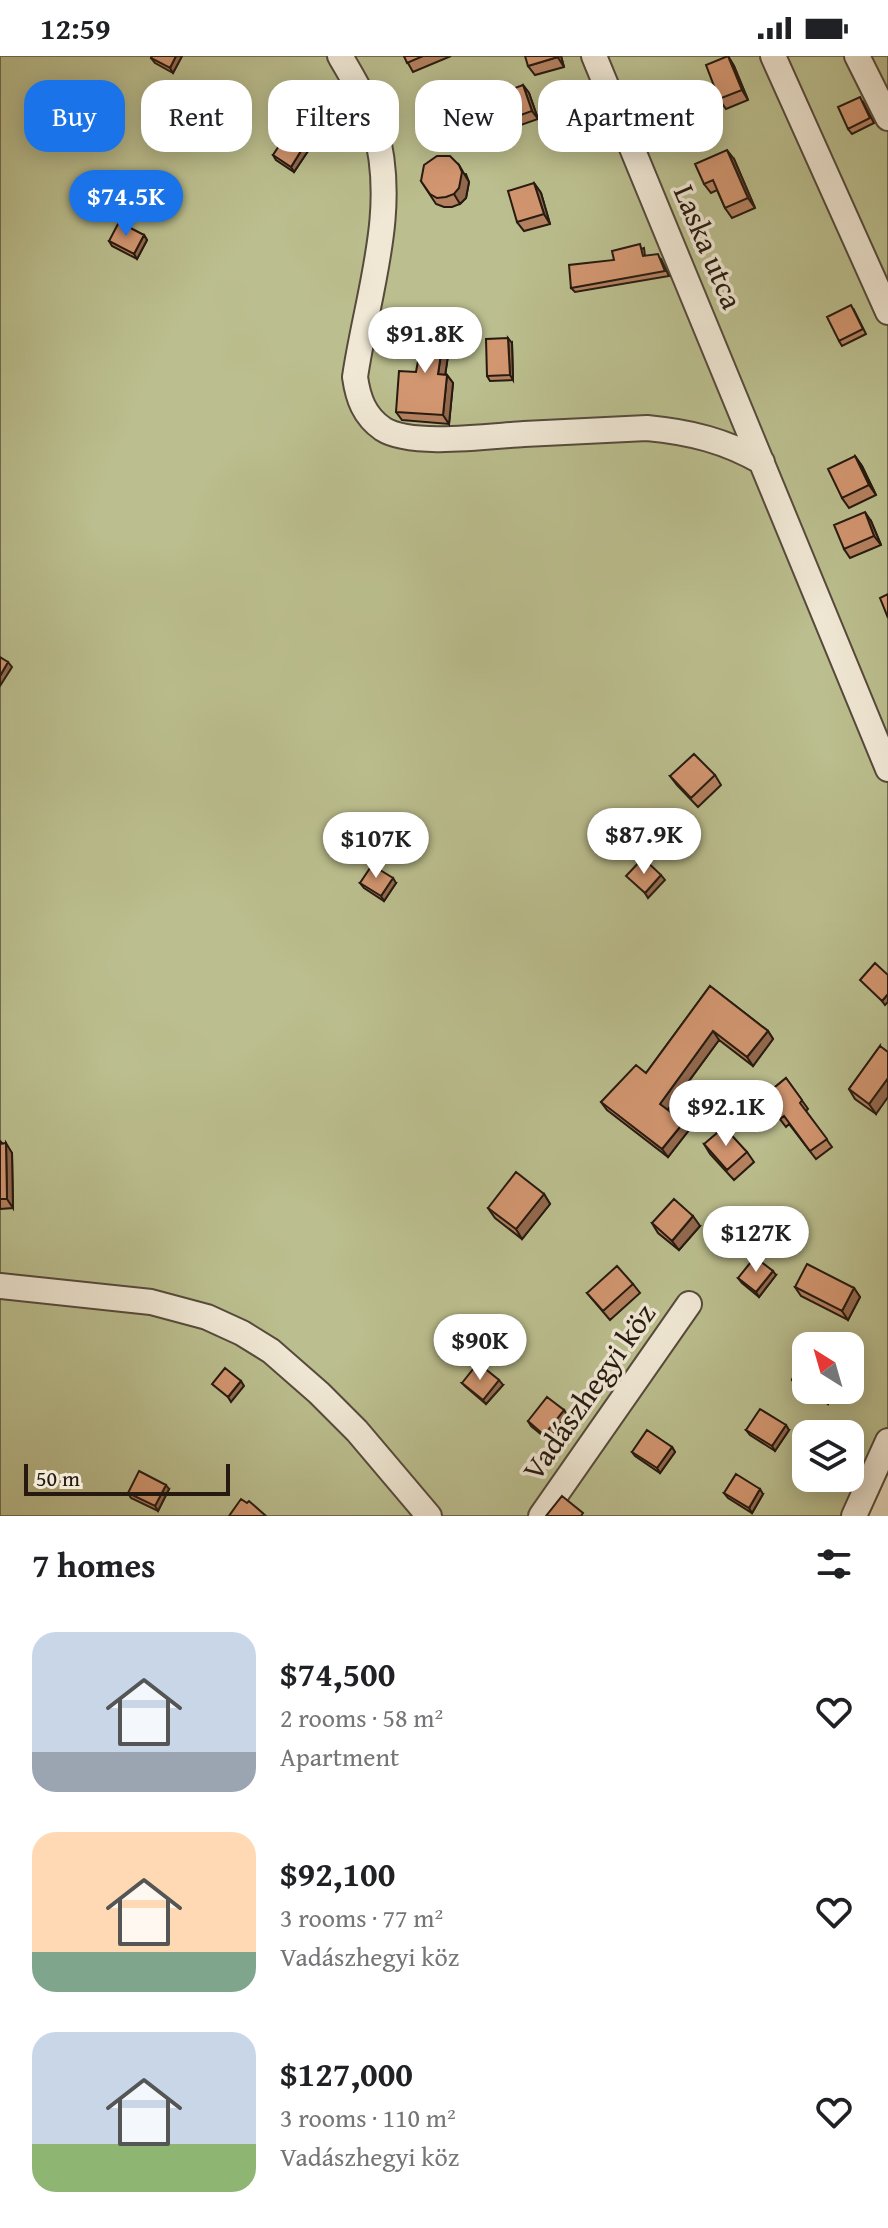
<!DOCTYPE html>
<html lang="en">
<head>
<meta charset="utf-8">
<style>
  body { margin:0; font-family:"Gentium Book Plus",serif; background:#f2f2f2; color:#202124; height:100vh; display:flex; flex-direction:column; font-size:30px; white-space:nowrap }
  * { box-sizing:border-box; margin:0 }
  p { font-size:26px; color:#757577 }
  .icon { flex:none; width:44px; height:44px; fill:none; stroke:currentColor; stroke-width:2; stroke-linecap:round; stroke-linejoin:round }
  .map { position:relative; height:1460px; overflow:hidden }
  .drawer { display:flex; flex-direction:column; background:#fff; flex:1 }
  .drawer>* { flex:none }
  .banner { position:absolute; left:24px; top:24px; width:840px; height:72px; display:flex; gap:16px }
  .needle { width:52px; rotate:323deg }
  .controls { position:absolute; left:792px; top:1276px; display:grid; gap:16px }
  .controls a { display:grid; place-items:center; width:72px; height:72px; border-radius:16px; background:#fff; box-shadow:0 4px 20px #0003; font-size:40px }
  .scale { position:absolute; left:24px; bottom:20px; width:206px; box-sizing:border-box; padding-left:8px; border:4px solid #261a10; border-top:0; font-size:22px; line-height:28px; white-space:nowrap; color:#261a10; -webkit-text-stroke:6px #f0e8d5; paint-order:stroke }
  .price { position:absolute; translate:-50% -68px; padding:0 18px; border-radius:28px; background:#fff; color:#222; font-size:26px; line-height:52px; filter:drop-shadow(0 2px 4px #0008) }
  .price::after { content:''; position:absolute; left:50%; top:48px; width:24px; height:18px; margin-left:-12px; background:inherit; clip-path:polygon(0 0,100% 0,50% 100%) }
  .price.on { background:#1a73e8; color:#fff }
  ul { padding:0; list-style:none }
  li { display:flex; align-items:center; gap:24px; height:200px; padding:0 32px }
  li span { display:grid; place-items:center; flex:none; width:224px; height:160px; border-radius:24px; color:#555 }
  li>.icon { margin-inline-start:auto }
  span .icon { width:96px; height:96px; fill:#fffc; stroke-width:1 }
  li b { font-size:34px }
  h2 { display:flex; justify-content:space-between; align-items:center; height:96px; padding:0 32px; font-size:34px }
  .pill { padding:0 28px; border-radius:24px; background:#fff; box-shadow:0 4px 20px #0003; font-size:28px; line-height:72px }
  .pill.on { background:#1a73e8; color:#fff }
  .status { display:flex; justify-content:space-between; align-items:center; height:56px; padding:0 40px; background:#fff; direction:ltr }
  .status svg { height:22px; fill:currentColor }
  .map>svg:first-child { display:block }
</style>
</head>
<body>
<div class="status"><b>12:59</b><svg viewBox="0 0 49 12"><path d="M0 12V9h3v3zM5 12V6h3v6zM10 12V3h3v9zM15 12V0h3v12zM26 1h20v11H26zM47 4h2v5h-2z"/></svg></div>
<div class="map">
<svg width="888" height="1460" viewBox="0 0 888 1460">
  <rect width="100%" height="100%" fill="#e8dbbf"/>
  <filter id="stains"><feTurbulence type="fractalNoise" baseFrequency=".0025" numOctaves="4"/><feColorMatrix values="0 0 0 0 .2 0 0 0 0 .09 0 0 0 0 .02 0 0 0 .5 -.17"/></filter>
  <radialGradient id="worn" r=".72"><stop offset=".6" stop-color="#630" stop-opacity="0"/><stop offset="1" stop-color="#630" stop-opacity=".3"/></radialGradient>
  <path fill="#bbbe8e" stroke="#706c4f" stroke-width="2" fill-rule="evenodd" d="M0,0h888v1385l-34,75h-854zM806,1290h44v44h-44zM806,1378h44v44h-44z"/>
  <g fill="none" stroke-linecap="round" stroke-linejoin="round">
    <g stroke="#564a3c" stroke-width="28">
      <path id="minor" d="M340,0c13,22 28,47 35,72 24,82 -8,167 -20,249 3,21 9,39 28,52 28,18 107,7 141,5 41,-2 82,-4 123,-6 43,4 79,13 115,34
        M594,0l294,713
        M773,0l115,256
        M857,0l31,62
        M0,1230l151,16 56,15 35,16 29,18 48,42 38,38 72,85
        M541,1460l148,-212
        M854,1460l34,-75"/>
    </g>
    <use href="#minor" stroke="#f0e8d5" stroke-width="24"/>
  </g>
  <path fill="#b58160" stroke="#261a10" stroke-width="2" d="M152,0h30l-9,17 -18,-10 -4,-5z
    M404,0h47l-38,16z
    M561,0l3,11 -29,8 -7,-9z
    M728,0l6,10 14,34 -22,9 -7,-10z
    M523,29l6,8 9,26 -43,15 -5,-8z
    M863,46l11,21 -22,11 -4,-5z
    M308,95l-14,21 -18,-12 -3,-5z
    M734,103l21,49 -23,10 -7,-10 -8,-18 -6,3 -7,-9z
    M466,118l3,8 -3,16 -6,6 -8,3h-8l-8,-3 -15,-23z
    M534,127l7,10 9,31 -26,7 -7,-9z
    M144,179l3,5 -10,19 -25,-13 -3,-5z
    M644,192l1,8 16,3 8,17 -94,16 -4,-4 43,-28z
    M854,254l12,24 -24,12 -3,-5z
    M446,264l6,9 -7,46h2l6,8 -4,41 -47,-4 -6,-8 20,-40z
    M512,287l1,37 -23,1 -3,-5z
    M855,400l7,10 14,29 -27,13 -7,-10z
    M871,465l10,24 -31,13 -6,-9z
    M715,719l6,10 -23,22 -21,-22 -7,-9z
    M360,827h36l-12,18 -20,-13z
    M710,930l58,45 5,8 -20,27 -34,-26 -51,70 16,12 5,8 -21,27 -61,-47 -6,-8 45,-29z
    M880,990l-4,68 -21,-15 -6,-10z
    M786,1022l22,31 -2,2 26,36 -16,12 -27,-35 -3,3 -23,-30z
    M0,1085l12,12 1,55 -13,1z
    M704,1088l43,8 7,10 -20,18 -24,-26z
    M544,1138l6,10 -28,35 -27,-21 -7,-10z
    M652,1167l48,3 -21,24 -21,-17z
    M776,1219l-17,22 -17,-14 -4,-5z
    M633,1228l7,9 -30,27 -23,-27z
    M795,1231l59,1 6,9 -12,23 -47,-24z
    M806,1294v40h28l-6,14 -30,-15 -6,-9z
    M462,1327l41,2 -17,19 -20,-17z
    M564,1354l3,5 -19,25 -17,-14 -3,-5z
    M746,1374h43l-14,21 -25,-16z
    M672,1391l3,5 -15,21 -25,-17 -3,-4z
    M169,1433l-11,22 -27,-13 -3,-5z
    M724,1437l39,1 -11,19 -24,-15z"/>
  <path fill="#93694e" stroke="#261a10" stroke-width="2" d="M176,0h6l-9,17 -3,-5z
    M557,0h4l3,11z
    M728,0l6,10 14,34 -6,-10z
    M523,29l6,8 9,26 -6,-8z
    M304,90l4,5 -14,21 -3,-5z
    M727,94l7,9 21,49 -7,-10z
    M459,109l10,17 -3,16 -6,6 -6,-10z
    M534,127l7,10 9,31 -6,-10z
    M144,179l3,5 -10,19 -3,-5z
    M446,264l6,9 -8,54 -6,-9z
    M508,282l4,5 1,37 -3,-5z
    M447,319l6,8 -4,41 -6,-9z
    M855,400l7,10 14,29 -7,-10z
    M865,456l6,9 10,24 -7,-9z
    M8,606l4,5 -12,19v-10z
    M661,819l4,5 -17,18 -3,-5z
    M393,822l3,5 -12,18 -3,-5z
    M888,938v8l-3,3 -3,-4z
    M713,975l6,9 -53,72 -6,-8z
    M768,975l5,8 -20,27 -6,-9z
    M888,1022v19l-12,17 -7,-10z
    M684,1066l5,8 -21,27 -6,-8z
    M6,1087l6,10 1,55 -6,-9z
    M544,1138l6,10 -28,35 -6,-10z
    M693,1160l7,10 -21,24 -7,-9z
    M773,1215l3,4 -17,22 -3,-5z
    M854,1232l6,9 -12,23 -6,-9z
    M499,1324l4,5 -17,19 -3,-4z
    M241,1325l3,5 -13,16 -3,-5z
    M823,1334h11l-6,14 -7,-10z
    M564,1354l3,5 -19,25 -4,-5z
    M786,1369l3,5 -14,21 -3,-5z
    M672,1391l3,5 -15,21 -3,-5z
    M166,1429l3,4 -11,22 -3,-5z
    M760,1433l3,5 -11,19 -3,-5z"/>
  <path fill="#d29670" stroke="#261a10" stroke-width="2" d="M152,0h24l-6,12 -19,-10z
    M404,0h19l-16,7z
    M525,0h32l1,1 -30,9z
    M728,0l14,34 -23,9 -13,-34z
    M523,29l9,26 -42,15 -8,-26z
    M860,41l10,21 -22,11 -10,-22z
    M286,79l18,11 -13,21 -18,-12z
    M727,94l21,48 -23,10 -12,-28 -9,4 -9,-20z
    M437,100h13l9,9 3,7 -3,16 -5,6 -8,3 -9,1 -7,-4 -9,-13 3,-16z
    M534,127l10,31 -27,8 -9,-31z
    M119,166l25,13 -10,19 -25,-13z
    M640,188l3,12 15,-2 7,17 -94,17 -2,-23 45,-5 -2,-9z
    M851,249l12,24 -24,12 -12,-24z
    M426,261l20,3 -8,54 9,1 -4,40 -47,-3 3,-41 17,1z
    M508,282l2,37 -23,1 -1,-37z
    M855,400l14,29 -27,13 -14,-29z
    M865,456l9,24 -30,13 -10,-24z
    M888,538v24l-8,-20z
    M0,601l8,5 -8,14z
    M694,698l21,21 -24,23 -21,-22z
    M643,802l18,17 -16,18 -19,-17z
    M372,809l21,13 -12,18 -21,-13z
    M875,907l13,12v19l-6,7 -22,-21z
    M710,930l58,45 -21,26 -34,-26 -53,73 24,18 -22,27 -61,-47 35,-37 10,8z
    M880,990l8,6v26l-19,26 -20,-15z
    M786,1022l16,22 -2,3 27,36 -17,12 -26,-35 -4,3 -17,-22z
    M724,1071l23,25 -20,18 -23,-26z
    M6,1087l1,56h-7v-55z
    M516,1116l28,22 -28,35 -28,-21z
    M674,1143l19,17 -21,25 -20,-18z
    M755,1201l18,14 -17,21 -18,-14z
    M807,1208l47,24 -12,23 -47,-24z
    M617,1210l16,18 -30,27 -16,-18z
    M806,1294v37l-14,-7z
    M478,1307l21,17 -16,20 -21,-17z
    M225,1312l16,13 -13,16 -16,-13z
    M813,1334h10l-2,4z
    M547,1341l17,13 -20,25 -16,-14z
    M760,1353l26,16 -14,21 -26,-16z
    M647,1374l25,17 -15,21 -25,-16z
    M139,1415l27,14 -11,21 -27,-13z
    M736,1418l24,15 -11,19 -25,-15z
    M562,1440l21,17 -2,3h-35z
    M241,1443l6,4 2,-2 17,15h-37z"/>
  <g text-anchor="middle" stroke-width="7" stroke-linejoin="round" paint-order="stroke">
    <g font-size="30" fill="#261a10" stroke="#f0e8d5">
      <text transform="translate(708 191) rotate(67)" y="10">Laska utca</text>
      <text transform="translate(589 1336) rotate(-55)" y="10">Vadászhegyi köz</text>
    </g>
  </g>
  <rect width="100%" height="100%" filter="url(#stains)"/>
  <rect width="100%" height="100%" fill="url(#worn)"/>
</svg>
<div class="controls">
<a><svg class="needle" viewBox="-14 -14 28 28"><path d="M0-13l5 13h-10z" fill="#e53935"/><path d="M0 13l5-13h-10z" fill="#757577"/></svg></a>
<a><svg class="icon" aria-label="layers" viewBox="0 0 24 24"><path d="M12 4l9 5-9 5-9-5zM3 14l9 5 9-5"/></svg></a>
</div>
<div class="scale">50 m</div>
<b class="price on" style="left:126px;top:182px">$74.5K</b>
<b class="price" style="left:425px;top:319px">$91.8K</b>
<b class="price" style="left:644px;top:820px">$87.9K</b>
<b class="price" style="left:376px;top:824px">$107K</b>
<b class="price" style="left:726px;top:1092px">$92.1K</b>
<b class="price" style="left:756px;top:1218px">$127K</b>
<b class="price" style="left:480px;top:1326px">$90K</b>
<div class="banner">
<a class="pill on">Buy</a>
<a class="pill">Rent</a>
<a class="pill">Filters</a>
<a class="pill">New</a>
<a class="pill">Apartment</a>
</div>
</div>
<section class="drawer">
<h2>7 homes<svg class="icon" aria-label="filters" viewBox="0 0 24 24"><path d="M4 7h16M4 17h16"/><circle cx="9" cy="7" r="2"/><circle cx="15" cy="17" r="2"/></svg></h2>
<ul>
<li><span style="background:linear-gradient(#c9d6e8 75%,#9aa5b1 0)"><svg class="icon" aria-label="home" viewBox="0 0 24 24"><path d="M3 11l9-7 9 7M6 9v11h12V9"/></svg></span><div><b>$74,500</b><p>2 rooms · 58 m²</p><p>Apartment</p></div><svg class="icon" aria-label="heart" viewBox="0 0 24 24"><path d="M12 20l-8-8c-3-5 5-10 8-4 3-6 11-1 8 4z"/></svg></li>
<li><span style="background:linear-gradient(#ffd9b3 75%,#7fa58c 0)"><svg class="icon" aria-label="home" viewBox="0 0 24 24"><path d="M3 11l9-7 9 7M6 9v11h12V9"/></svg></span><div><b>$92,100</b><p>3 rooms · 77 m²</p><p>Vadászhegyi köz</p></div><svg class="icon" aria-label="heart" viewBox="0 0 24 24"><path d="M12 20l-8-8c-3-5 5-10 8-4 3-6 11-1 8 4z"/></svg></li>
<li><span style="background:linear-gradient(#c9d6e8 70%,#8fb573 0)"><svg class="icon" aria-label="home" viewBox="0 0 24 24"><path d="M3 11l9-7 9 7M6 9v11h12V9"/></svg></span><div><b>$127,000</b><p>3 rooms · 110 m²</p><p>Vadászhegyi köz</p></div><svg class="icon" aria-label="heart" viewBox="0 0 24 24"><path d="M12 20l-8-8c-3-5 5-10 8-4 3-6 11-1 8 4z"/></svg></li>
</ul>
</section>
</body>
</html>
